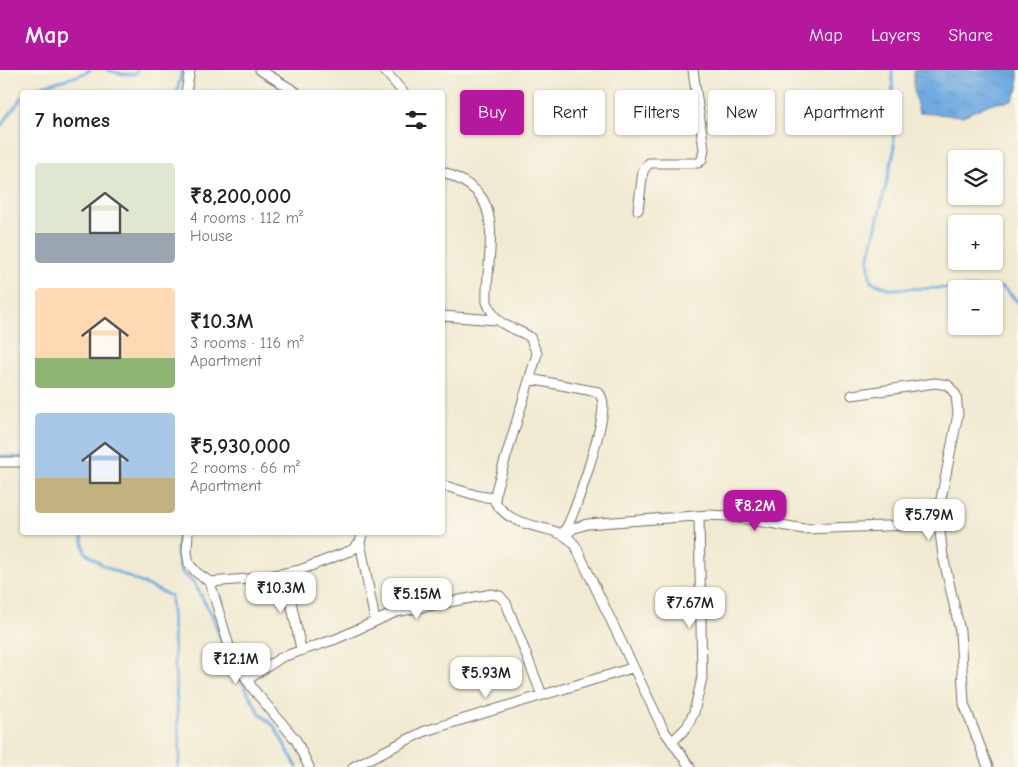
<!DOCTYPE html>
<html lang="en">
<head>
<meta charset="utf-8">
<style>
  body { margin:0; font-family:"Comic Neue",sans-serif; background:#f6f6f6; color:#222; height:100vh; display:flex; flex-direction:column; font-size:19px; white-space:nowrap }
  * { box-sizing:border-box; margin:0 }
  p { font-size:16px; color:#767676 }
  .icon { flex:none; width:28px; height:28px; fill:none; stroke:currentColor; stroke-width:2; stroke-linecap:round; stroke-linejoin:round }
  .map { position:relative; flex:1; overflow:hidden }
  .side { position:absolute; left:20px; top:20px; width:425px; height:445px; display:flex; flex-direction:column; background:#fff; border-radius:5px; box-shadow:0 1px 4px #0004 }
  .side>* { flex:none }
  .hud { position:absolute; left:460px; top:20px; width:475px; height:45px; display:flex; gap:10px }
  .buttons { position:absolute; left:948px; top:80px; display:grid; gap:10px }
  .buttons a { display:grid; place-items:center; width:55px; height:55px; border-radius:5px; background:#fff; box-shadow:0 1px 4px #0004; font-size:25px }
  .price { position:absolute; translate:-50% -42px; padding:0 11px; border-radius:10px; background:#fff; color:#222; font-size:16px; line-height:32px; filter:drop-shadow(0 1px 2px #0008) }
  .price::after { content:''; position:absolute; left:50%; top:30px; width:15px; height:11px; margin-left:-8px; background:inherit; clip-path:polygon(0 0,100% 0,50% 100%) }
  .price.active { background:#b5179e; color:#fff }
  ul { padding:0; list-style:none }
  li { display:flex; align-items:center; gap:15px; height:125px; padding:0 15px }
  li span { display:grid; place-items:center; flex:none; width:140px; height:100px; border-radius:5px; color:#555 }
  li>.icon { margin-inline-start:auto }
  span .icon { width:60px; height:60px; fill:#fffc; stroke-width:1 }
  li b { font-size:21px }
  h2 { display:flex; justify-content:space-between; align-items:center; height:60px; padding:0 15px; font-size:21px }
  .chip { padding:0 18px; border-radius:5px; background:#fff; box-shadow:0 1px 4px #0004; font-size:18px; line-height:45px }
  .chip.active { background:#b5179e; color:#fff }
  header { display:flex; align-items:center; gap:30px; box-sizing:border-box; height:70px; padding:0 25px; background:#b5179e; color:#fff }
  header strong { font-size:24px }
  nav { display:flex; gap:28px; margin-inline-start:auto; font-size:18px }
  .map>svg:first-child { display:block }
</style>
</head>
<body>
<header>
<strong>Map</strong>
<nav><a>Map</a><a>Layers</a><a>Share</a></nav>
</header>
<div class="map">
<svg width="1018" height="697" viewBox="0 0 1018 697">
  <defs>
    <pattern id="water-ripples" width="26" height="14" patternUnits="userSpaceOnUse" patternTransform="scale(1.25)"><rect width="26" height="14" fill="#6fabe0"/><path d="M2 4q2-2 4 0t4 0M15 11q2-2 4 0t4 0" fill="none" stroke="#5b8bb6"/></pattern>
  </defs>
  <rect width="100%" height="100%" fill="#fbf7ec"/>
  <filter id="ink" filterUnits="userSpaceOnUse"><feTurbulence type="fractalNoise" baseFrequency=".02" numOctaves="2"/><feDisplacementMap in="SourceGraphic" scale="10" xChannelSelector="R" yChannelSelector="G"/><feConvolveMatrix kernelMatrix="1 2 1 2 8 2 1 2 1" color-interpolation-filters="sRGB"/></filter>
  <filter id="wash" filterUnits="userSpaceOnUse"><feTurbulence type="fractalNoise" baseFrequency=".0096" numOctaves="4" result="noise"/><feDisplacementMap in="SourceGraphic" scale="20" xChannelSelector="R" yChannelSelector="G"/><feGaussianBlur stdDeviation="1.12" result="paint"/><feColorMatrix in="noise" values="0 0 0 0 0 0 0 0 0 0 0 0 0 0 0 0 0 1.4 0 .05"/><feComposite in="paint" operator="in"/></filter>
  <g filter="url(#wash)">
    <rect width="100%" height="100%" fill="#f1ead2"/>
    <path fill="url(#water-ripples)" stroke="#4d6b86" d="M914,0h104v19l-6,12 -22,3 -27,12 -44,-3 -5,-21z"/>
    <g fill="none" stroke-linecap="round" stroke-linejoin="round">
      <path stroke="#6fabe0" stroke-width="3" d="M107,0l16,4h12l2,-4
        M892,0l2,81 -26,109 3,22 20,7 112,-2 15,15
        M30,22c19,-12 41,-10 60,-22
        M177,22l5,-22
        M0,57l22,-30
        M0,386l22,1
        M81,462l4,20 17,13 69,31 9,161 -2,10
        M179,462l-2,20 4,19 13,12 20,36 10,31 36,64 14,12 23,41"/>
    </g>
  </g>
  <g filter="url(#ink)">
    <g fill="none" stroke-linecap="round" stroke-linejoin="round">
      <g stroke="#706e65" stroke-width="11">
        <path id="minor" d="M260,0l36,22
          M384,0l19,22
          M186,22l4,-22
          M442,101c13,6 27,12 36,22 23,25 7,77 9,109 10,26 23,23 43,35l7,17 -41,136 -1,12c23,33 60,18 80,43l88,184 27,38
          M638,140l5,-39 6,-8h49l4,-3 2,-11 -11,-79
          M442,246l54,4
          M530,309l68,13c4,4 5,8 5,14 0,21 -27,107 -39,126
          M852,325l83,-12 13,2 8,10 2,19 -18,90 -1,20 4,32 17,75 4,73 24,63
          M0,392h22
          M442,415l37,11 15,2
          M188,462l-1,20 2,12 8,9 13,9 19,64 10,21 14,22 43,51 13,27
          M566,466l6,-7 15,-5 121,-9 21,1 75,13 135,-5
          M360,472l15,79
          M285,504l16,75
          M210,512l50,-4 40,-8 52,-20 8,-8 3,-10
          M247,610l35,-23 54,-18 60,-27 96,-18 8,2 6,7 36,92
          M672,672l15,-15 7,-15 8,-34 -3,-162
          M353,697l72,-36 207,-63"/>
      </g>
      <use href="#minor" stroke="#fff" stroke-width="9"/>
    </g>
  </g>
</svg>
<div class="buttons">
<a><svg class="icon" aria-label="layers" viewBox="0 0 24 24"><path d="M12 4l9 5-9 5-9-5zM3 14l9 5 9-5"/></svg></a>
<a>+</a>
<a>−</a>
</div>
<b class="price active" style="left:755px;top:462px">₹8.2M</b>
<b class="price" style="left:929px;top:471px">₹5.79M</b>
<b class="price" style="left:281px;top:544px">₹10.3M</b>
<b class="price" style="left:417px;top:550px">₹5.15M</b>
<b class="price" style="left:690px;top:559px">₹7.67M</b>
<b class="price" style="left:236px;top:615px">₹12.1M</b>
<b class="price" style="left:486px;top:629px">₹5.93M</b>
<div class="hud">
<a class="chip active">Buy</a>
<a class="chip">Rent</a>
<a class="chip">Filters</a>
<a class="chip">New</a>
<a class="chip">Apartment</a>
</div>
<section class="side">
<h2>7 homes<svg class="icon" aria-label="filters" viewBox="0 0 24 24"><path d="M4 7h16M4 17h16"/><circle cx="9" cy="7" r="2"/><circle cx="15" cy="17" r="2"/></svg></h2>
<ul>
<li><span style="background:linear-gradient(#dfe7d0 70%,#9aa5b1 0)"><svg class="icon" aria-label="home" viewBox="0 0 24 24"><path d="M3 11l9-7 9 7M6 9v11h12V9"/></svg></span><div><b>₹8,200,000</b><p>4 rooms · 112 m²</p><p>House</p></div></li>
<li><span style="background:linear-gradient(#ffd9b3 70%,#8fb573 0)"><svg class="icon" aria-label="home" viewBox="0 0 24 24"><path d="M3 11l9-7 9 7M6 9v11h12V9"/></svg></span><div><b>₹10.3M</b><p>3 rooms · 116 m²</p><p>Apartment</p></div></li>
<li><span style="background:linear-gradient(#a9c7e8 65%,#c2b280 0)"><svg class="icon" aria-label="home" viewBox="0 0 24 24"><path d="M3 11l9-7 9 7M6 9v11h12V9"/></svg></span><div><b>₹5,930,000</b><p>2 rooms · 66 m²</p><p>Apartment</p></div></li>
</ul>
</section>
</div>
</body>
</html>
